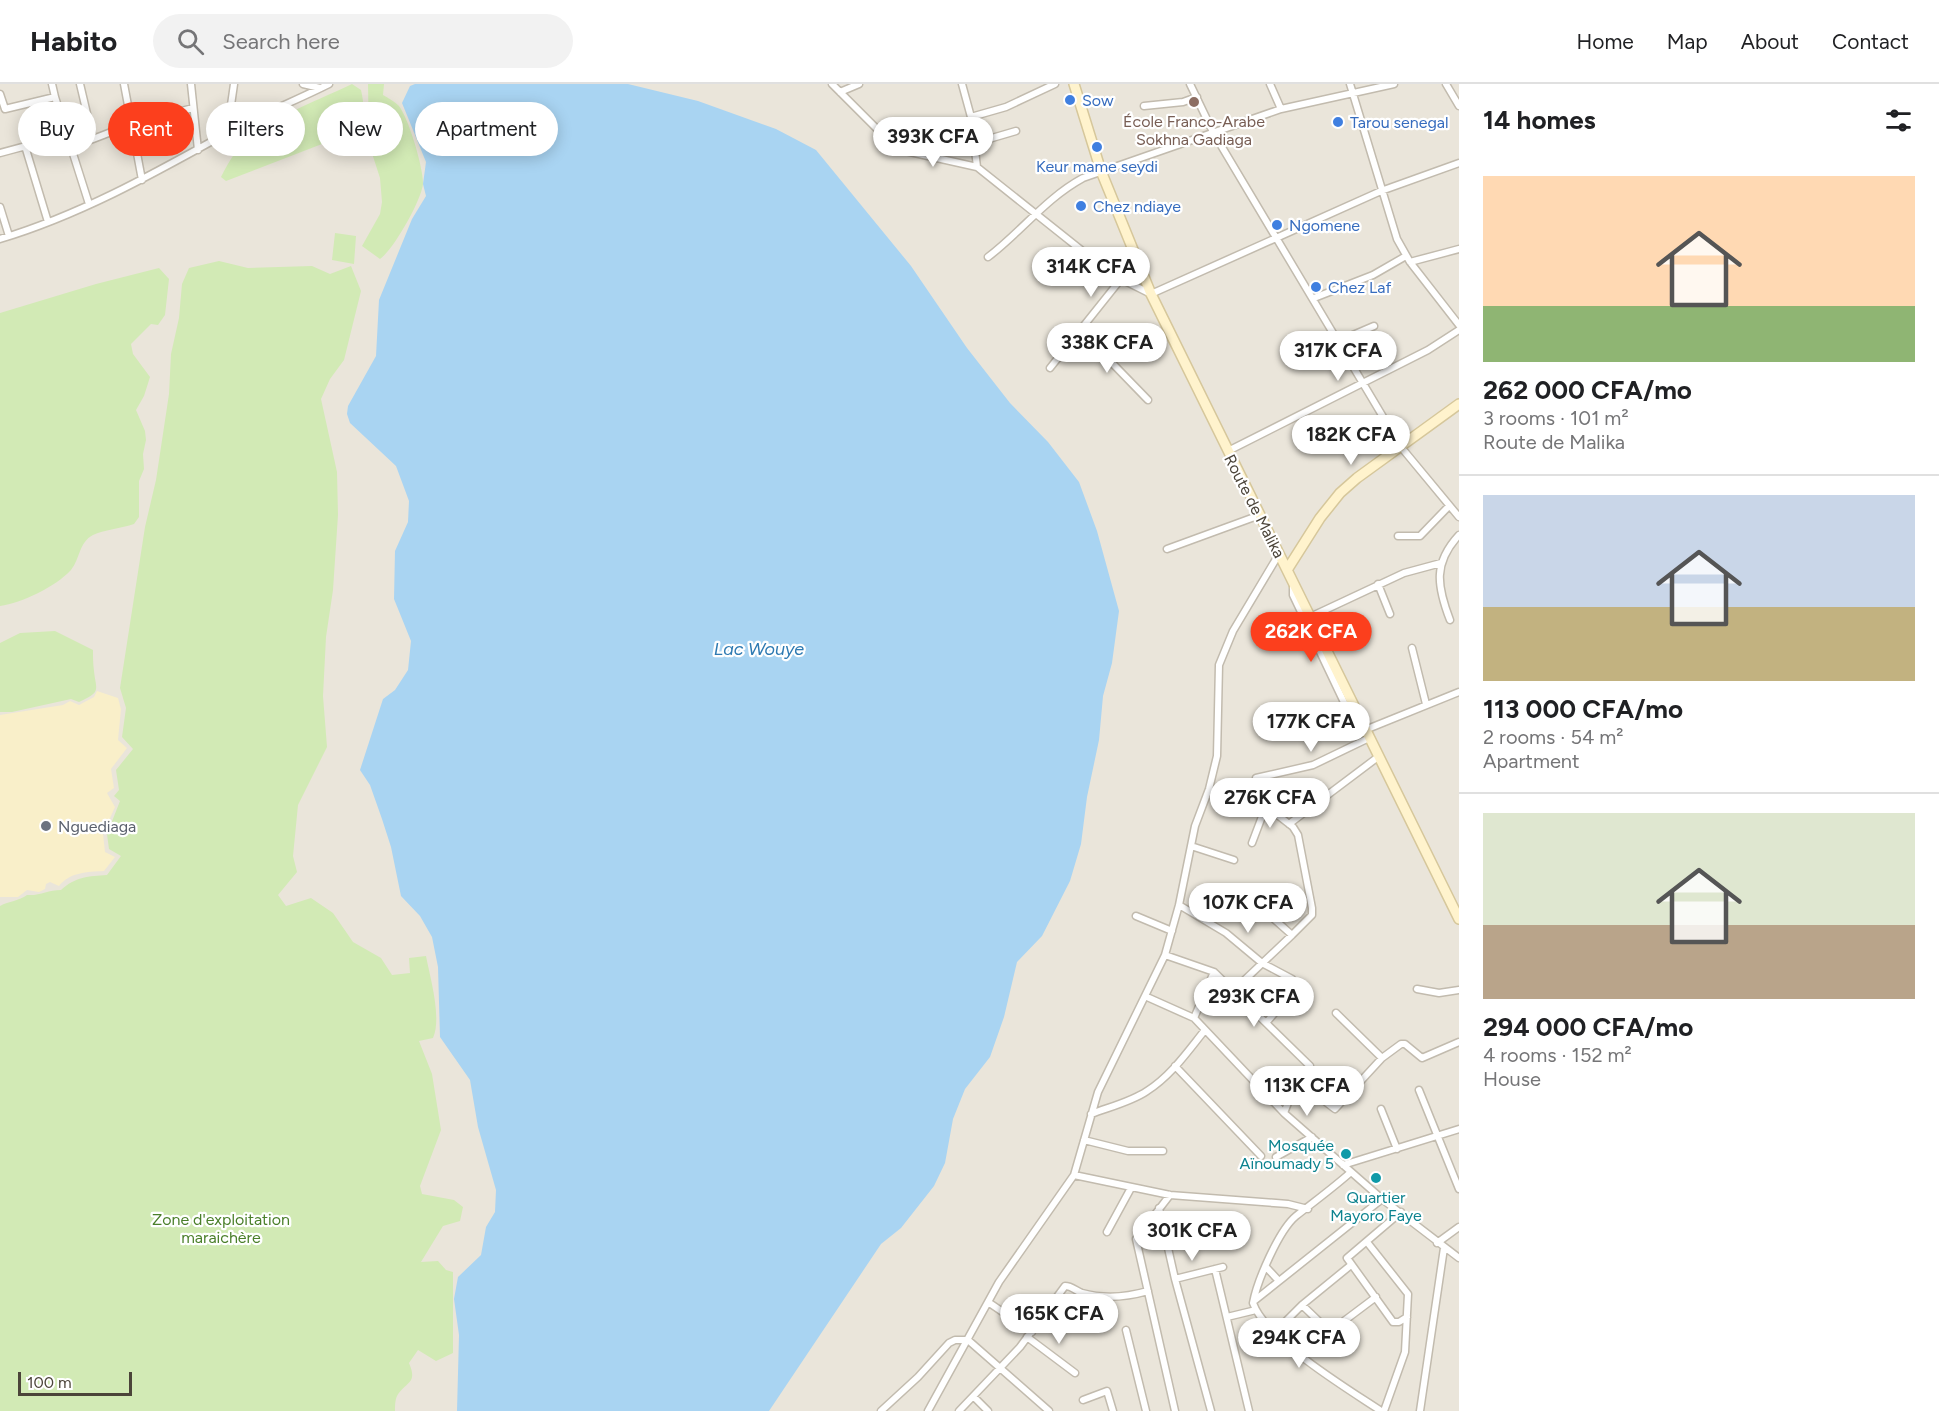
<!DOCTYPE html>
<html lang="en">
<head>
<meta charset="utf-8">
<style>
  body { margin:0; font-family:Figtree,sans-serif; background:#f2f2f2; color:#202124; height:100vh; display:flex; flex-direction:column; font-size:22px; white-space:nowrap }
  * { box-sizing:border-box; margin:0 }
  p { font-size:20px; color:#757577 }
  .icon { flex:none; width:33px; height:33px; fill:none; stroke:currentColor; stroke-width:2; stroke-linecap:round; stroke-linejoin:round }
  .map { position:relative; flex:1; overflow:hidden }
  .details { display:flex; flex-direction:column; background:#fff; width:480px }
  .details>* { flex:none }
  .guide { position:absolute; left:18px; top:18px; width:570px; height:54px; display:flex; gap:12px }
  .scale { position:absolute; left:18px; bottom:15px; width:114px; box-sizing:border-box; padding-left:6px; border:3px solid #4b4439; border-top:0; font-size:16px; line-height:21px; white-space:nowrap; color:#4b4439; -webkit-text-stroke:4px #fff; paint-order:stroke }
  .price { position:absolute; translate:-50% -51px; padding:0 14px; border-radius:21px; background:#fff; color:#222; font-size:20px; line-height:39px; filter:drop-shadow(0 2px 3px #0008) }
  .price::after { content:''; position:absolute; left:50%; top:36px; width:18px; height:14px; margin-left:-9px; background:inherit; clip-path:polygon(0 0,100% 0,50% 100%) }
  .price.on { background:#fc3f1d; color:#fff }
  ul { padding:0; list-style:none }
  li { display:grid; align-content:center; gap:12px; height:318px; padding:0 24px }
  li+li { border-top:2px solid #e0e0e0 }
  li span { display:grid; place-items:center; height:186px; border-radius:0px; color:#555 }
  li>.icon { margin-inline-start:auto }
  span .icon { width:108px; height:108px; fill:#fffc; stroke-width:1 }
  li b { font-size:26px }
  h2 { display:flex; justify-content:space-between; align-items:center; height:72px; padding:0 24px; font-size:26px }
  .chip { padding:0 21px; border-radius:27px; background:#fff; box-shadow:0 3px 15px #0003; font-size:21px; line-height:54px }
  .chip.on { background:#fc3f1d; color:#fff }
  header { display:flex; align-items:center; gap:36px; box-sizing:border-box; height:84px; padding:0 30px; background:#fff; border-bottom:2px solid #e0e0e0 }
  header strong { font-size:28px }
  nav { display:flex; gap:33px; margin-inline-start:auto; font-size:21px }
  .search { width:420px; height:54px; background:#f2f2f2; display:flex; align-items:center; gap:15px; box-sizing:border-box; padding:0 21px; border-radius:33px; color:#757577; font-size:22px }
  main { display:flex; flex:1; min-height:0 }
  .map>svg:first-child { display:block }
</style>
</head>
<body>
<header>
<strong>Habito</strong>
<div class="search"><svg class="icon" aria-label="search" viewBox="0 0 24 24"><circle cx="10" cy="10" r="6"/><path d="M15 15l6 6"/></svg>Search here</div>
<nav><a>Home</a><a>Map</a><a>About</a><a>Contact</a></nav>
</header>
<main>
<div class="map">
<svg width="1459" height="1327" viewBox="0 0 1459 1327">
  <rect width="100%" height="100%" fill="#f6f3ec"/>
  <path fill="#eae5da" d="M0,0h1459v1327h-1459z"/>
  <path fill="#d2eab5" d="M352,0l9,6c4,18 4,28 -8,42l-127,49 -5,-4c7,-14 17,-32 30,-41 27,-21 70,-37 101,-52z
    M368,0h16l-1,11c5,3 11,6 15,10 10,10 26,65 25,79 -2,17 -29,65 -43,75l-18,-13 18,-32 2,-12 -2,-24 -11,-34z
    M335,149l21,3 -2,28 -22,-4z
    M219,177l29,7 64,-2 18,8 21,-8 10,25 -17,69 -14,19 -9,20 16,73 1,43 -5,75 -7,47 -3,59 4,51 -29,58 -5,51 4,16 -19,23 8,11 25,-8 22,15 20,29 28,16 11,17 18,-2 -1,-15 17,-2c4,21 16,62 7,82l-14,3 13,33 9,56 -21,56 2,8 32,6 9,7 -3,14 -17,5 -22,36 17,-1 8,9 7,2v81l-17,8 -18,-11 -9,13c9,21 -3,18 -12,33 -2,4 -2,11 -2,15h-395v-505c9,-5 19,-5 27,-11 13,1 21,-5 34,-5 14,-13 28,-14 46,-15l14,-19 -12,-7 -2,-15 13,-33 -6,-5 5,-6 -3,-20 17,-21 -11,-12 4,-29 -6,-20 25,-161 11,-47 13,-86 2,-40 8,-36 3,-34 7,-16z
    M159,184l10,11 -4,36 -7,10 -7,-1 -20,20 2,10 17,23 -6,19 -8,14 9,21 1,9 -3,14 1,15 -5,12v36l-5,7c-12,4 -31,6 -41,11 -14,7 -13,24 -22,35 -16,17 -49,33 -71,36v-293l96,-29z
    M55,547l38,19c0,7 0,14 1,21 2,19 8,21 -15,31l-8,-3 -59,13h-12v-69l20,-10z"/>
  <path fill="#f9efc9" d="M97,607l21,7 3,11 -3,31 9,8 -16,21 3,19 -7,5 8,14 -12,27 2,18 10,5 -11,14c-17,1 -34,1 -45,15l-9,-4 -4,2 -1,5 -6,3 -12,-2 -9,7h-18v-182l63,-10 7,-4 9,4 15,-8z"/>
  <path fill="#a9d4f2" d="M415,0h213l70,17 78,28 40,21 95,116 56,82 43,55 38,39 31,40 18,49 22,80 -7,52 -9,33 -4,44 -12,57 -6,47 -11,37 -28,55 -25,26 -13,55 -14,40 -25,32 -12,30 -8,44 -11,23 -33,42 -20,16 -112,167h-312l2,-76 -5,-36 4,-22 23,-22 5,-28 9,-15 1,-22 -18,-63 -8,-47 -30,-43 -2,-70 -6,-30 -12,-21 -19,-20 -10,-49 -9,-28 -12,-34 -10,-15 23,-71 12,-9 13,-20 3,-29 -17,-42 1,-48 13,-29 1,-21 -13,-35 -46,-43 -3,-9 1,-8 28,-50 3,-56 33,-81 14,-23 -3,-12 3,-22 -24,-59 8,-17z"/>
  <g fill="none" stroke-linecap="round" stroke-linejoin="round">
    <g stroke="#c2bbae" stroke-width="9">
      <path id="street" d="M124,0l18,96
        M191,0l7,66
        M303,0l17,4
        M832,0l62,62 7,4 76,17 123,98 21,14 30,15 230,-103 78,-28
        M962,0l9,33 6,50
        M1190,0l23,48 188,315 58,70
        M1270,0l11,25
        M1350,0l47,155 13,23 49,63
        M1446,0l13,22
        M840,8l19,-8
        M0,10l5,15 50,-12 -3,-13
        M55,13l34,107
        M1144,22l39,-4 14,-5
        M971,33l35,-10 49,-23
        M227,49l7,-49
        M93,55l39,-15 61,-16
        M975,59l41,-12
        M25,62l23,76
        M71,63l22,-8 -13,-55
        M0,69l67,-18
        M0,123l9,29
        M0,155c80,-24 153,-65 225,-105 34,-19 70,-33 104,-50
        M988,173c33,-25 58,-59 95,-79l198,-69 113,-25
        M1410,178l49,-13
        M1314,214l59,-23 33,-19
        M1081,247l67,69
        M1339,257l35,-15
        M1050,284l71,-89
        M1228,367l200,-101 31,-20
        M1398,452h22l29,-30
        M1167,465l93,-34
        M1293,499v12l58,122 9,1
        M1378,500l12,30
        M1310,533l94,-44 37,-10
        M1450,536c-13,-34 -17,-57 9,-85
        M1412,564l14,56
        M1365,646l94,-38
        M1256,694l57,-13 56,-27
        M1289,740l89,-67
        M1252,759l14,-37 27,21 5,8 14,73v7l-20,20 -27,-24
        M1191,762l43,14
        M1179,821l47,28 36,30 30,16 3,10 -29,34
        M1136,832l36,15
        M1165,871l49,17 96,94 -13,14 -13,33
        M1417,905l22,4 20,-3
        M1233,907l59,-56
        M1147,913l47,21 90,95 98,86 77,59
        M1336,929l46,45
        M1194,934l20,-46
        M1175,982l86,90
        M1297,996l38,29 47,-51 19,-14h4l17,14 37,-16
        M1419,1006l40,99
        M1381,1025l16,40
        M1091,1030c18,-7 40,-12 56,-23 24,-15 41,-40 58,-61
        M1084,1056l44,11h35
        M1276,1073l36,-20
        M1343,1081l116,-36
        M1351,1088c-18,16 -36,29 -55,44 -17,14 -39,65 -43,87 13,37 95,86 128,108
        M1074,1091l96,20 118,9 20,5
        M1170,1111l-34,44 39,172
        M1159,1124l16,71 36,132
        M1401,1128l-54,46 46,64h6l8,-5
        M1107,1148l24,-44
        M1367,1158l41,52 -3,58 -21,59
        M1437,1159l22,-16
        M1266,1183l13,14
        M1215,1185l34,142
        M1175,1195l48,-12
        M1254,1217l128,-102
        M988,1218l44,30
        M1302,1221l29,28
        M1227,1233l29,-7
        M1344,1237l32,-24
        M1126,1246l20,81
        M1275,1248l27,-27 49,-40
        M1027,1253l48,36
        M974,1313l14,14
        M1083,1316l24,-9 6,20
        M881,1327l37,-34 31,-34 6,-3h13l81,71
        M928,1327l71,-129 75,-107 24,-83 67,-137 14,-50 16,-79 14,-37 8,-33 2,-91 14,-34 46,-77
        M959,1327l61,-64 45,-61c7,0 11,5 17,7 22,6 45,4 66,-2
        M1420,1327l24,-163"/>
    </g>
    <g stroke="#d6c79b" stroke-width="12">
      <path id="secondary" d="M1074,0l27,87 50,123 308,625
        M1287,486l33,-52 20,-25 17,-15 102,-74"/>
    </g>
    <use href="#street" stroke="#fff" stroke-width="6"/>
    <use href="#secondary" stroke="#fff3cd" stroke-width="9"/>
  </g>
  <g fill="#3f7fe0" stroke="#fff" stroke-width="2">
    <circle cx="1070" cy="16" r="6"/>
    <circle cx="1338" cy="38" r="6"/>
    <circle cx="1097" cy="63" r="6"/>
    <circle cx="1081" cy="122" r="6"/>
    <circle cx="1277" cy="141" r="6"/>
    <circle cx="1316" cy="203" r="6"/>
  </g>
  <circle fill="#8d6e63" stroke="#fff" stroke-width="2" cx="1194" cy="18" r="6"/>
  <circle fill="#6b7280" stroke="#fff" stroke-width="2" cx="46" cy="742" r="6"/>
  <g fill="#0f9aa8" stroke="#fff" stroke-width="2">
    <circle cx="1346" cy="1070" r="6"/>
    <circle cx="1376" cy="1094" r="6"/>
  </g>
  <g text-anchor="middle" stroke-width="4.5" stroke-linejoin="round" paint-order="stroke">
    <g font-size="16" fill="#366cbe" stroke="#fff" text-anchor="start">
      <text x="1082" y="22">Sow</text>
      <text x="1350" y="44">Tarou senegal</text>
      <text x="1097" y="88" text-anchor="middle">Keur mame seydi</text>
      <text x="1093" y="128">Chez ndiaye</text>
      <text x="1289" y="147">Ngomene</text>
      <text x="1328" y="209">Chez Laf</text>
    </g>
    <g font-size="16" fill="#785e54" stroke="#fff">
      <text x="1194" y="43">École Franco-Arabe<tspan x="1194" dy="18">Sokhna Gadiaga</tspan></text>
    </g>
    <g font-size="16" fill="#4b4439" stroke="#fff">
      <text transform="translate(1255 422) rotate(63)" y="6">Route de Malika</text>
    </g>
    <g font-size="16" fill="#5b616d" stroke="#fff" text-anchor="start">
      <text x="58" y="748">Nguediaga</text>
    </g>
    <g font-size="16" fill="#0d838f" stroke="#fff" text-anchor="end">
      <text x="1334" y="1067">Mosquée<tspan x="1334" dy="18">Aïnoumady 5</tspan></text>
      <text x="1376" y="1119" text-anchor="middle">Quartier<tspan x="1376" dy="18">Mayoro Faye</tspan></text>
    </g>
    <g font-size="16" fill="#4a7f2a" stroke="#fff">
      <text x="221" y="1141">Zone d'exploitation<tspan x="221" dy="18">maraichère</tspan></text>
    </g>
    <g font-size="18" font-style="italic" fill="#2e7ab2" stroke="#fff">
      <text x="759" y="571">Lac Wouye</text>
    </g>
  </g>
</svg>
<div class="scale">100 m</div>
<b class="price" style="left:933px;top:84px">393K CFA</b>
<b class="price" style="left:1091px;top:214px">314K CFA</b>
<b class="price" style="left:1107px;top:290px">338K CFA</b>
<b class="price" style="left:1338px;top:298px">317K CFA</b>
<b class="price" style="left:1351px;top:382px">182K CFA</b>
<b class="price on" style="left:1311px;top:579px">262K CFA</b>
<b class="price" style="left:1311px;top:669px">177K CFA</b>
<b class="price" style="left:1270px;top:745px">276K CFA</b>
<b class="price" style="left:1248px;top:850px">107K CFA</b>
<b class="price" style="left:1254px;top:944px">293K CFA</b>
<b class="price" style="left:1307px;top:1033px">113K CFA</b>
<b class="price" style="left:1192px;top:1178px">301K CFA</b>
<b class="price" style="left:1059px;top:1261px">165K CFA</b>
<b class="price" style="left:1299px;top:1285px">294K CFA</b>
<div class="guide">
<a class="chip">Buy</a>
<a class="chip on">Rent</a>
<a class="chip">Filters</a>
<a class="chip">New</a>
<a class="chip">Apartment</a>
</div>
</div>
<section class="details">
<h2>14 homes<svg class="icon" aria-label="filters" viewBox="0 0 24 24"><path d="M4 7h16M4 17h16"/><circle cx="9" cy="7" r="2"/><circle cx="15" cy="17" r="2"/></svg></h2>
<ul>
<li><span style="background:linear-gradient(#ffd9b3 70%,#8fb573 0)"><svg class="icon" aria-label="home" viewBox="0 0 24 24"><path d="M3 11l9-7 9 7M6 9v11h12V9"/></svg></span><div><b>262 000 CFA/mo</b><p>3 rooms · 101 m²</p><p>Route de Malika</p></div></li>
<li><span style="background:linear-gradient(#c9d6e8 60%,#c2b280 0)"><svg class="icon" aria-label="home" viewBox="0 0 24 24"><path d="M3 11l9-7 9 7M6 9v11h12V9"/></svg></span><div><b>113 000 CFA/mo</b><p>2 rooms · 54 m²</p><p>Apartment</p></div></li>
<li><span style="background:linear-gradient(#dfe7d0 60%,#b9a48a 0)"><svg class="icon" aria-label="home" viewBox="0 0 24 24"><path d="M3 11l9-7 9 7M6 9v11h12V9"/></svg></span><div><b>294 000 CFA/mo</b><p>4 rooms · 152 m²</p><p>House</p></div></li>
</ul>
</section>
</main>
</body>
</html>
